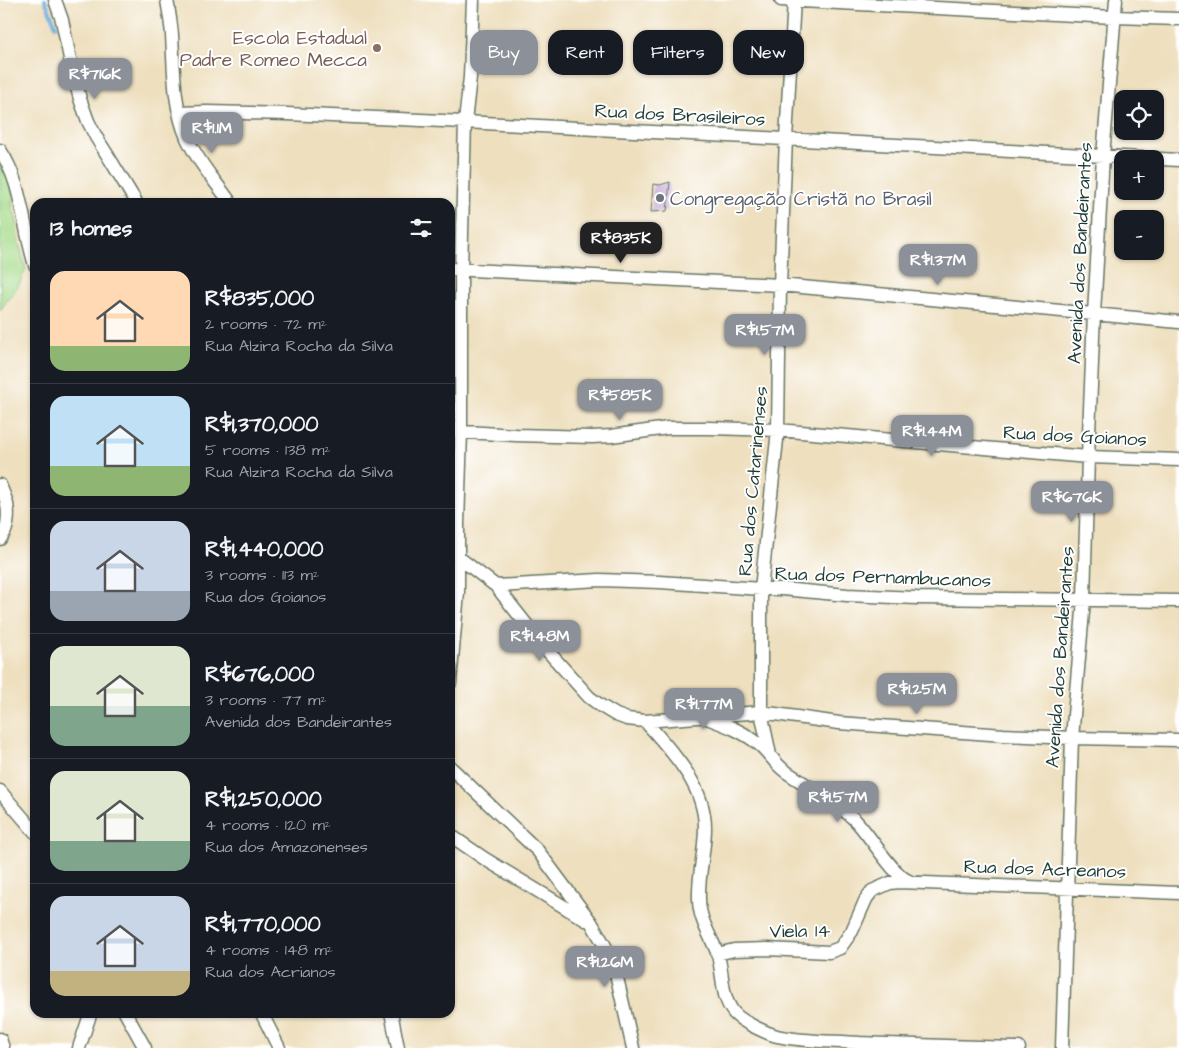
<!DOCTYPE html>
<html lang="en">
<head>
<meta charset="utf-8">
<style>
  body { margin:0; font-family:"Architects Daughter",sans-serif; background:#242831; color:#f1f3f6; height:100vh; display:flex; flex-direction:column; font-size:19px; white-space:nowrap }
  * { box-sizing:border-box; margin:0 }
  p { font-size:16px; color:#9ea1a6 }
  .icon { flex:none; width:28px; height:28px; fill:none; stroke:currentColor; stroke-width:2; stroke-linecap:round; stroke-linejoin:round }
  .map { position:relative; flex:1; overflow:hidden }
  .panel { position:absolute; left:30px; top:198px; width:425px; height:820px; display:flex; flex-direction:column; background:#171b24; border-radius:15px; box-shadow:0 1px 4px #0004 }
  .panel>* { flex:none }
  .top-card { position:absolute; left:470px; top:30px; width:475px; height:45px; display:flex; gap:10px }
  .buttons { position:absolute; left:1114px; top:90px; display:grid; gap:10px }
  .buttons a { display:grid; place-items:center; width:50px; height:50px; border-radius:10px; background:#171b24; box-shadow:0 1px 4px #0004; font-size:25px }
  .price { position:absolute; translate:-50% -42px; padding:0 11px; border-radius:10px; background:#8c9099; color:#fff; font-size:16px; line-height:32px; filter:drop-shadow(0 1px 2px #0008) }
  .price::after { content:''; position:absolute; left:50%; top:30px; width:15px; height:11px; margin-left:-8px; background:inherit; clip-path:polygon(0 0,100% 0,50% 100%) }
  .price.active { background:#222; color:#fff }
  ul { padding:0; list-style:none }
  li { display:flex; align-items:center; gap:15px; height:125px; padding:0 20px }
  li+li { border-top:1px solid #363941 }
  li span { display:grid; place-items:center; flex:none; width:140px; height:100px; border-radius:15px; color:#555 }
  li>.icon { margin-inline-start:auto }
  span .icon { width:60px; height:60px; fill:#fffc; stroke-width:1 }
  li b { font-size:21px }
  h2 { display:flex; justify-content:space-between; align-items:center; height:60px; padding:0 20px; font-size:21px }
  .tag { padding:0 18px; border-radius:15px; background:#171b24; box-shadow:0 1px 4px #0004; font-size:18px; line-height:45px }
  .tag.active { background:#8c9099; color:#fff }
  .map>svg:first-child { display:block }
</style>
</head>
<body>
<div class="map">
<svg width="1179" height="1048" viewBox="0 0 1179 1048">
  <rect width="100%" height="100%" fill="#fff"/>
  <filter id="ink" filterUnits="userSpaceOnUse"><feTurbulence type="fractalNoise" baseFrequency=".02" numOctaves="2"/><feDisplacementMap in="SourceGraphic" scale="10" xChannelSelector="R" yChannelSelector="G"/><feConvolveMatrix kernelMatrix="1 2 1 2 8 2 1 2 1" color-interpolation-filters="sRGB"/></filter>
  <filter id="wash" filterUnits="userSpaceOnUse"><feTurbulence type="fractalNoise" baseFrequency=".0096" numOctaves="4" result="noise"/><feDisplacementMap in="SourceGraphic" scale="20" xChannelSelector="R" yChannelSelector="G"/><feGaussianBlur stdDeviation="1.12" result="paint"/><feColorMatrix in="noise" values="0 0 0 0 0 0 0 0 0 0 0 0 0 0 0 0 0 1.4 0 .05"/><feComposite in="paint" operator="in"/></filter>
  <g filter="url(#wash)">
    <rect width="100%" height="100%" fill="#eedfbe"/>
    <path fill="#a7dc8d" stroke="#638c60" d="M0,165l10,12 3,21 -1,6 5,19 1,17 8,29 -7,15 -5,8 -7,8 -7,11v-79l1,-8 -1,-4z"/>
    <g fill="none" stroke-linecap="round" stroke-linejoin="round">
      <path stroke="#66acdc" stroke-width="4" d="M45,0l11,26"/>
    </g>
    <g id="blocks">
      <path fill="#c0a6d4" d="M670,182l-3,29 -16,1 2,-28 7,1z"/>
    </g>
  </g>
  <g filter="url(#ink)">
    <use href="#blocks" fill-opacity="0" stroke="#677664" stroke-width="1"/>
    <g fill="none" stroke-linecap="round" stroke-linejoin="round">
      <g stroke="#677664" stroke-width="15">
        <path id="minor" d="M55,0l7,20 11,53 7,26 8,22 8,16 12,19 28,46
          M167,0c2,12 4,23 5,35 2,33 1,71 15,103 11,24 28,43 43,64
          M781,0l333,17 65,2
          M179,113l28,-1 80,2 178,8 714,38
          M0,150c22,32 23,78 35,115
          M450,269l330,16 399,37
          M450,431l66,4 76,2 19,-1 57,-8h41l69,2 310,27 91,3
          M0,485c2,6 6,13 7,19 2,11 1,27 -7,35
          M450,551l46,35 49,62 44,49 12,9 15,9 11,4 18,2 116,-9 78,11 165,12 68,3 107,2
          M496,586l103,-6 61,2 101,7h21l65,6 70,3 262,3
          M450,683l8,-91v-68l3,-92v-162l4,-148 5,-45 3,-77
          M707,718c19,7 38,14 54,28 9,8 14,18 24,25 23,16 49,29 69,48 15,14 39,57 55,62
          M645,721c27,31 60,64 60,107 0,23 -7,47 -6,71 0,20 11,36 18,53 7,21 3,44 17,61 8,9 32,20 43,23 27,6 56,5 83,7 53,2 106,4 159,5
          M770,755l-9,-43v-123l17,-159 2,-145 6,-146 8,-139
          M450,767l88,84 53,71 14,24 10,23 18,79
          M0,791l35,41
          M450,835l35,24 101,61
          M717,954l17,-4 33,-1 62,3 11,-4 12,-17 14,-32 6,-8 18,-8 10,-1 279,11
          M125,1012l20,36
          M261,1012l18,36
          M391,1012l7,36
          M0,1039l3,9
          M79,1048l12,-36
          M1062,1048l10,-310 12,-138 4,-143 6,-143 9,-158 13,-156"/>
      </g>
      <use href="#minor" stroke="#fff" stroke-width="12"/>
    </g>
  </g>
  <circle fill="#8d6e63" stroke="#fff" stroke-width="2" cx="377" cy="48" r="5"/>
  <circle fill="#6b7280" stroke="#fff" stroke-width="2" cx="660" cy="198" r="5"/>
  <g text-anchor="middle" stroke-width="4" stroke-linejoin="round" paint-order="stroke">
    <g font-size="19" fill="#785e54" stroke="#fff" text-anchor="end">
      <text x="367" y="44">Escola Estadual<tspan x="367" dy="22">Padre Romeo Mecca</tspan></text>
    </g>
    <g font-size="19" fill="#1f3d34" stroke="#fff">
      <text transform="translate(680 114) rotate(3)" y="7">Rua dos Brasileiros</text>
      <text transform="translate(1079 253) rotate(-87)" y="7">Avenida dos Bandeirantes</text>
      <text transform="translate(1075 435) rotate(3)" y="7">Rua dos Goianos</text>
      <text transform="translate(752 481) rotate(-85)" y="7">Rua dos Catarinenses</text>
      <text transform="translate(883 576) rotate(2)" y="7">Rua dos Pernambucanos</text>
      <text transform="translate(1059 657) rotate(-86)" y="7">Avenida dos Bandeirantes</text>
      <text transform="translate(1045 868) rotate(2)" y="7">Rua dos Acreanos</text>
      <text transform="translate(800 930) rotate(-1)" y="7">Viela 14</text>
    </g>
    <g font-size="19" fill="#5b616d" stroke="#fff" text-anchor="start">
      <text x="670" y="205">Congregação Cristã no Brasil</text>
    </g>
  </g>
</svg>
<div class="buttons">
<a><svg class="icon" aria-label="locate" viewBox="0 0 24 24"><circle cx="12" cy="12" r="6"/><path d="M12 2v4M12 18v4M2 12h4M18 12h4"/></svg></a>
<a>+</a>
<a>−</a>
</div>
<b class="price" style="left:95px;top:100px">R$716K</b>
<b class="price" style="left:212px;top:154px">R$1.1M</b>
<b class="price active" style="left:621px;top:264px">R$835K</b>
<b class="price" style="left:938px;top:286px">R$1.37M</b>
<b class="price" style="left:765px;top:356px">R$1.57M</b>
<b class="price" style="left:620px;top:421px">R$585K</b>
<b class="price" style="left:932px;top:457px">R$1.44M</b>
<b class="price" style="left:1072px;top:523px">R$676K</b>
<b class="price" style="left:540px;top:662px">R$1.48M</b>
<b class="price" style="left:917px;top:715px">R$1.25M</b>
<b class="price" style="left:704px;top:730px">R$1.77M</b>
<b class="price" style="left:838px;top:823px">R$1.57M</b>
<b class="price" style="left:605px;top:988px">R$1.26M</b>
<div class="top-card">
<a class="tag active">Buy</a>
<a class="tag">Rent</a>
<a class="tag">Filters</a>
<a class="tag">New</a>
</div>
<section class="panel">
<h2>13 homes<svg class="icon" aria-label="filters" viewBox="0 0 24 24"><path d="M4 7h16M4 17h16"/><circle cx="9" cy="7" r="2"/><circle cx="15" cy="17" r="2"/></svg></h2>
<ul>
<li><span style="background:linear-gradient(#ffd9b3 75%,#8fb573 0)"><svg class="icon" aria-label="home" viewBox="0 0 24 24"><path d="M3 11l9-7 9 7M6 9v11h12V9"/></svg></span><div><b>R$835,000</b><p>2 rooms · 72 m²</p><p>Rua Alzira Rocha da Silva</p></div></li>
<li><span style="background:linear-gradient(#bfe0f5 70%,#8fb573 0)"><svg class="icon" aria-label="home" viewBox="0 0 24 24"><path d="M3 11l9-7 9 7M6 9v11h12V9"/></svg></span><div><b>R$1,370,000</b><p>5 rooms · 138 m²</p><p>Rua Alzira Rocha da Silva</p></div></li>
<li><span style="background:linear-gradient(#c9d6e8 70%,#9aa5b1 0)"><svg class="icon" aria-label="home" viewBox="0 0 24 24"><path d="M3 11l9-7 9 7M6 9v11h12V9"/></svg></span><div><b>R$1,440,000</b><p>3 rooms · 113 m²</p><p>Rua dos Goianos</p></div></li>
<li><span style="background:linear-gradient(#dfe7d0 60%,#7fa58c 0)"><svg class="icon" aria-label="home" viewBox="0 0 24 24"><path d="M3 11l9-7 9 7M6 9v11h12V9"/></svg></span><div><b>R$676,000</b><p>3 rooms · 77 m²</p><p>Avenida dos Bandeirantes</p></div></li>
<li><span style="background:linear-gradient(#dfe7d0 70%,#7fa58c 0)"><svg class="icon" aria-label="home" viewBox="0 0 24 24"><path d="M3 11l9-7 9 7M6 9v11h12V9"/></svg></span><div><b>R$1,250,000</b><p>4 rooms · 120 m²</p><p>Rua dos Amazonenses</p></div></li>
<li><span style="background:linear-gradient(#c9d6e8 75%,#c2b280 0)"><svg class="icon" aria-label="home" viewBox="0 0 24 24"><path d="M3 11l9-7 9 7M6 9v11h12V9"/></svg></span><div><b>R$1,770,000</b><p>4 rooms · 148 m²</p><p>Rua dos Acrianos</p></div></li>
</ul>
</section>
</div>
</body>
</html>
